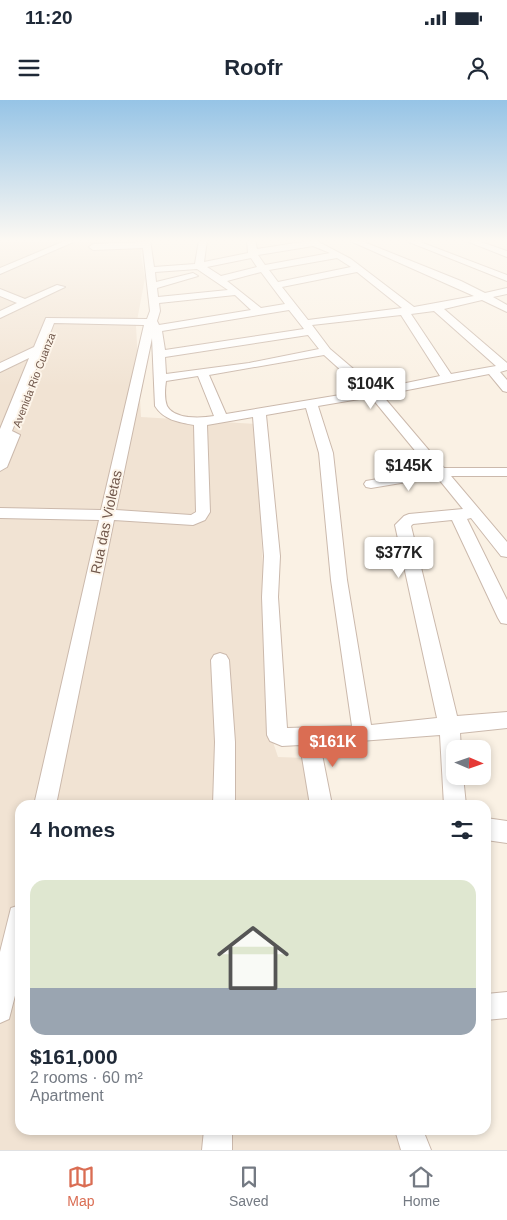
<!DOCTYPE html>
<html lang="en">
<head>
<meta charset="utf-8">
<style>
  body { margin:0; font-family:Helvetica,sans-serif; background:#f6f6f7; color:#1f2937; height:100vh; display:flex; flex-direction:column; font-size:19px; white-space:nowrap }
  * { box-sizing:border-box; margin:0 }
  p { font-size:16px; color:#747a83 }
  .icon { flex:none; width:28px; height:28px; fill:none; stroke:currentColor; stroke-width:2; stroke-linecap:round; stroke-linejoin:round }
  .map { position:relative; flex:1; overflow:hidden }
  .side { position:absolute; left:15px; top:700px; width:476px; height:335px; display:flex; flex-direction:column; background:#fff; border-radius:15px; box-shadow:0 2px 8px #0003 }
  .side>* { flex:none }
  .needle { width:32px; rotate:92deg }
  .fabs { position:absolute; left:446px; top:640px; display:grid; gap:10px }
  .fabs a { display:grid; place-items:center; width:45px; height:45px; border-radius:10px; background:#fff; box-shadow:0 2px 8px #0003; font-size:25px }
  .price { position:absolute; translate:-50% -42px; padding:0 11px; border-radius:5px; background:#fff; color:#222; font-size:16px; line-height:32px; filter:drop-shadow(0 1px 2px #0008) }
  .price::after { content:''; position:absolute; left:50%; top:30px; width:15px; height:11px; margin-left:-8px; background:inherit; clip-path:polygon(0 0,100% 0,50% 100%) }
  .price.current { background:#da6d53; color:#fff }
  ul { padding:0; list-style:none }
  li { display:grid; align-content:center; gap:10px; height:265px; padding:0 15px }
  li+li { border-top:1px solid #e0e1e3 }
  li span { display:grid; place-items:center; height:155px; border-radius:15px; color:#555 }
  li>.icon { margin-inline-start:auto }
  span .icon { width:90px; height:90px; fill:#fffc; stroke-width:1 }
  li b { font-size:21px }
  h2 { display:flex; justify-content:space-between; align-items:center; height:60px; padding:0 15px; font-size:21px }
  .status { display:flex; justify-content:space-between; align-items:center; height:35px; padding:0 25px; background:#fff; direction:ltr }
  .status svg { height:14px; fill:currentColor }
  header { display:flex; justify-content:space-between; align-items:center; height:65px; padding:0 15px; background:#fff; font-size:22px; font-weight:700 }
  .tab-bar { display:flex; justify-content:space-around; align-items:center; height:70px; border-top:1px solid #e0e1e3; background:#fff; font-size:14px; color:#747a83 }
  .tab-bar a { display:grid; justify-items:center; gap:2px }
  .tab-bar .current { color:#da6d53 }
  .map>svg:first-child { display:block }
</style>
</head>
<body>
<div class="status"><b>11:20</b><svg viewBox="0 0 49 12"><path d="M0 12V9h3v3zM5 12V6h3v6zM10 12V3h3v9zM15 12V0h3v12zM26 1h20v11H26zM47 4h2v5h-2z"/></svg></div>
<header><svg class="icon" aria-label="menu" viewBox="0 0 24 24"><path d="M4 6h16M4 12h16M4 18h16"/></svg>Roofr<svg class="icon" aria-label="person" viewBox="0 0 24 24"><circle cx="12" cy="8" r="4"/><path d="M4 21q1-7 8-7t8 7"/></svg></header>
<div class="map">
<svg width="507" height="1050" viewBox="0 0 507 1050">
  <rect width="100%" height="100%" fill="#faf1e4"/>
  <path fill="#f1e3d3" d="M0,140h142l-1,16 4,22 -9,48 5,91 115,7 15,312 7,21 29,1 5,47h-292v325h377l7,20h-404z"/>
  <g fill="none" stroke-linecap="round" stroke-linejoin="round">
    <g stroke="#cbb9ac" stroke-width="2">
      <path id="minor" d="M67,140h11l-78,34v-6z
        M142,140h8l4,27 41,-3 4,-24h8l-3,22 44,-9 -1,-13h8l2,9 58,-9 36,19 63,48 60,-11 -126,-56h11l102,41 24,12 22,-5v6l-14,3 14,8v7l-25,-12 -38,9 63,54v7l-7,2 7,8v12l-4,-1 -14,-17 -107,21 62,73h63v8h-56l56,66v15l-6,-1 -30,-38 -4,1 40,81v24l-6,-1 -3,-5 -46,-98 -39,4 -2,2 46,190 50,-4v16l-47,5 1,16h-6v27h8l3,29h-22l-4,-70 -120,9 12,61h-22l-10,-60 -18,1 -12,-5 -3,-6 -5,-138 2,-41 -11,-139 -46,8 3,87 -5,8 -12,5 -79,-5 -58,285h-22l65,-285 -99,-2v-10l101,2 43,-185 -90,-2 -42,108 8,4 -13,32 -7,4v-42l29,-71 -29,14v-9l34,-16 12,-29 101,1 3,-8 -7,-63 -50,2 -4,-3 4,-3 49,-2zM313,146l17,7 -65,12 -7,-10zM251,158l6,9 -36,9 -14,-9zM337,158l14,9 -73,15 -9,-12zM197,169l31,21 -70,7 -1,-9 41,-12 -5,-3 -37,9 -1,-10zM261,172l24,32 -24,4 -34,-27zM357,172l45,36 -94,12 -26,-33zM235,195l16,15 -92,15 -2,-4 3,-10 -1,-8zM289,210l15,19 -139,21 -3,-19zM434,211l62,55 -45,8 -40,-60zM401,215l39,61 -63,13 -47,-40 -18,-24zM308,235l11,14 -70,14 -83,11 -1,-17zM152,238l3,68c9,14 23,16 39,19l2,87 -5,3 -75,-5zM324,255l40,36 -138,23 -17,-39zM198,276l16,40c-12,2 -40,4 -47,-10 -3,-8 -2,-18 -1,-25zM371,297l60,73 -65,11 -2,3 2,3 5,1 66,-11 26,32 -54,5 -5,2 -9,9 42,193 -66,7 -24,-145 -14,-127 -15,-47zM306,308l13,45 12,127 21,146 -65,2 -9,-131 2,-41 -14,-141z
        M404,140h11l92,35v6z
        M464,140h11l32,11v6z
        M57,185l8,2 -65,31v-7l17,-8 -17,-7v-7l25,10z
        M220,553l6,2 3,5 6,82v63h-22l2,-63 -4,-82 3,-5z
        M486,718l21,3v22l-21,-3z
        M20,805v71l-11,43 -9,4v-71l11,-44z
        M507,892v26l-21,2v-26z
        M204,1030h28v20h-30z
        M395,1030h28l8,20h-30z"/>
    </g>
    <use href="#minor" fill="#fff" fill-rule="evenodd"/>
  </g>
  <linearGradient id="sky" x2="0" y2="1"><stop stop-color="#96c4e6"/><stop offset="0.49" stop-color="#fdf9f3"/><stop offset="1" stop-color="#fdf9f3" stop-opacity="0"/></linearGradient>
  <rect width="507" height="287" fill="url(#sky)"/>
  <g text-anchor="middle" stroke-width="4" stroke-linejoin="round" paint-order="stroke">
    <g font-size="11" fill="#71584c" stroke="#fdf5ea">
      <text transform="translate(34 280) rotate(-69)" y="4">Avenida Rio Cuanza</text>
    </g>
    <g font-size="14" fill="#71584c" stroke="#fdf5ea">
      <text transform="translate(106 422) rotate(-78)" y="5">Rua das Violetas</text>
    </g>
  </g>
</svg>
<div class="fabs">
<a><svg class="needle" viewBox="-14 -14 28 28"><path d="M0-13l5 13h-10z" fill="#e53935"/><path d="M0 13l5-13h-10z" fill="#747a83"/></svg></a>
</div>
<b class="price" style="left:371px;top:310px">$104K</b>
<b class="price" style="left:409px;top:392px">$145K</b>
<b class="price" style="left:399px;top:479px">$377K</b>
<b class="price current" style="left:333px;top:668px">$161K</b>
<section class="side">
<h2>4 homes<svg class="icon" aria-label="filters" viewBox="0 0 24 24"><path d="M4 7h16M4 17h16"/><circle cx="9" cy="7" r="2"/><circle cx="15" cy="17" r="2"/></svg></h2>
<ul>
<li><span style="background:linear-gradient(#dfe7d0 70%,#9aa5b1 0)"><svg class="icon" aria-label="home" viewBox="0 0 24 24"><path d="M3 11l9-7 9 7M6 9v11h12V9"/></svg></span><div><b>$161,000</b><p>2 rooms · 60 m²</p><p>Apartment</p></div></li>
</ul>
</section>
</div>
<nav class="tab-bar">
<a class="current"><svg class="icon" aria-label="map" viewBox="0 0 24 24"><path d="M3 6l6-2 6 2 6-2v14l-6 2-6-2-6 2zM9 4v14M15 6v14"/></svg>Map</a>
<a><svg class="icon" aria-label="saved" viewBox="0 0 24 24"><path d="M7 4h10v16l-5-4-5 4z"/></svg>Saved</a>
<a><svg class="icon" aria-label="home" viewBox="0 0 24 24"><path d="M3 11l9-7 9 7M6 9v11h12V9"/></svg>Home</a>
</nav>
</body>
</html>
